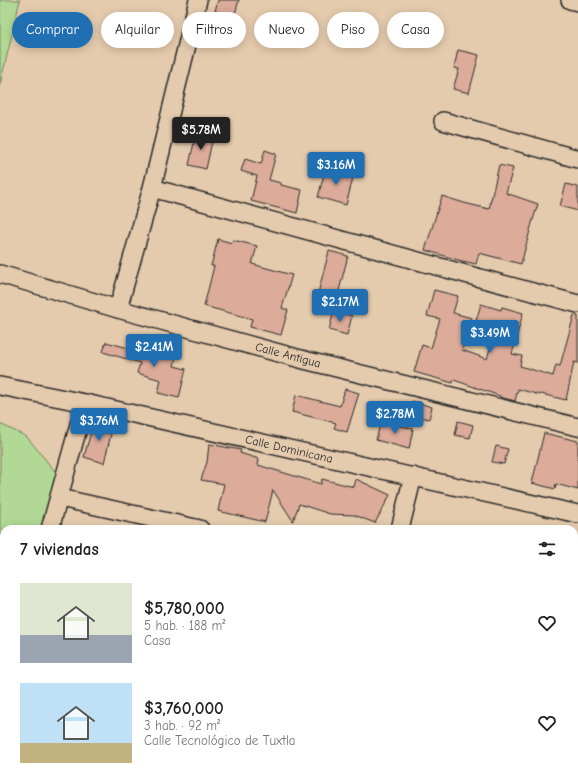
<!DOCTYPE html>
<html lang="es">
<head>
<meta charset="utf-8">
<style>
  body { margin:0; font-family:"Comic Neue",sans-serif; background:#f2f2f2; color:#222; height:100vh; display:flex; flex-direction:column; font-size:15px; white-space:nowrap }
  * { box-sizing:border-box; margin:0 }
  p { font-size:13px; color:#767676 }
  .icon { flex:none; width:22px; height:22px; fill:none; stroke:currentColor; stroke-width:2; stroke-linecap:round; stroke-linejoin:round }
  .map { position:relative; flex:1; overflow:hidden }
  .sheet { position:absolute; left:0px; top:525px; width:578px; height:256px; display:flex; flex-direction:column; background:#fff; border-radius:12px 12px 0 0; box-shadow:0 2px 10px #0003 }
  .sheet>* { flex:none }
  .hud { position:absolute; left:12px; top:12px; width:554px; height:36px; display:flex; gap:8px }
  .price { position:absolute; translate:-50% -34px; padding:0 9px; border-radius:4px; background:#1f6fb2; color:#fff; font-size:13px; line-height:26px; filter:drop-shadow(0 1px 2px #0008) }
  .price::after { content:''; position:absolute; left:50%; top:24px; width:12px; height:9px; margin-left:-6px; background:inherit; clip-path:polygon(0 0,100% 0,50% 100%) }
  .price.active { background:#222; color:#fff }
  ul { padding:0; list-style:none }
  li { display:flex; align-items:center; gap:12px; height:100px; padding:0 20px }
  li span { display:grid; place-items:center; flex:none; width:112px; height:80px; border-radius:0px; color:#555 }
  li>.icon { margin-inline-start:auto }
  span .icon { width:48px; height:48px; fill:#fffc; stroke-width:1 }
  li b { font-size:17px }
  h2 { display:flex; justify-content:space-between; align-items:center; height:48px; padding:0 20px; font-size:17px }
  .tag { padding:0 14px; border-radius:18px; background:#fff; box-shadow:0 2px 10px #0003; font-size:14px; line-height:36px }
  .tag.active { background:#1f6fb2; color:#fff }
  .map>svg:first-child { display:block }
</style>
</head>
<body>
<div class="map">
<svg width="578" height="781" viewBox="0 0 578 781">
  <rect width="100%" height="100%" fill="#e5cbad"/>
  <filter id="ink" filterUnits="userSpaceOnUse"><feTurbulence type="fractalNoise" baseFrequency=".025" numOctaves="2"/><feDisplacementMap in="SourceGraphic" scale="8" xChannelSelector="R" yChannelSelector="G"/><feConvolveMatrix kernelMatrix="1 2 1 2 8 2 1 2 1" color-interpolation-filters="sRGB"/></filter>
  <g filter="url(#ink)">
    <path fill="#b1d894" stroke="#6e8260" d="M0,0h20l-20,85z
      M0,424l27,13 31,38 -15,54h-39v137l-4,14z
      M578,736v45h-11l1,-4h6v-24z"/>
    <path fill="#dcab9a" stroke="#2b2b2b" d="M218,0h21l-5,17 -19,-6z
      M458,50l21,5 -10,38 -16,-4 6,-20 -5,-1z
      M196,134l17,3 -7,32 -17,-4z
      M265,150l11,4 -7,26 12,3v2l21,5 -5,23 -46,-12 6,-25 -16,-5 4,-12 16,5z
      M499,165l14,3 -7,25 32,11 -6,19 -11,41 -42,-11 -3,11 -18,-4 -33,-10 17,-54 22,7 25,6z
      M326,167l28,7 -8,31 -28,-8z
      M566,184l12,3v24l-18,-5z
      M218,239l14,4 1,-3 24,6 -5,18 40,11 -10,33 6,2 -7,25 -31,-8 2,-8 -48,-13 10,-40h-3z
      M329,251l19,5 -12,46 -19,-5z
      M434,290l24,6 -5,17 19,5 -10,32 25,9 9,-32 -20,-6 5,-17 20,6 1,-3 21,6 -11,41 10,2 -2,10 33,10 3,-11 4,1 14,-51 4,1v47l-4,-1 -8,38 -25,-6 -1,1 -22,-6 -3,12 -15,-4v-1l-46,-16 -1,3 -39,-11 8,-27 9,3 9,-29 -13,-3z
      M334,311l18,5 -5,19 -18,-5z
      M106,342l41,11 10,-1 19,4 -2,10 12,3 -7,29 -21,-5 3,-13 -24,-7 3,-10 -37,-11z
      M345,389l14,4 -12,39 -13,-4 2,-5 -44,-11 4,-17 44,11z
      M412,401l20,6 -3,12 -21,-5z
      M94,421l19,5 -9,37 -20,-6z
      M381,421l32,8 -4,20 -33,-9z
      M458,421l15,4 -3,13 -15,-3z
      M544,433l34,8v49l-22,-6 -1,5 -23,-6z
      M209,444l32,6 -1,3 19,6 -1,6 63,19 1,-5 32,8 2,-8 34,16 -15,28 -21,-8 -24,-1 -31,-10 -6,17 -20,-31 -8,32 -47,-11 6,-27 -23,-4 6,-18z
      M496,446l12,3 -4,15 -12,-2z"/>
    <g fill="none" stroke-linecap="round" stroke-linejoin="round">
      <g stroke="#2b2b2b" stroke-width="20">
        <path id="minor" d="M570,0l8,2
          M443,121l135,38
          M152,188l328,90 98,26
          M0,274l118,35 190,52 270,66
          M118,309l34,-121 46,-188
          M0,386l85,17 493,111
          M60,498l140,31
          M50,529l35,-126
          M400,529l13,-53
          M574,614l4,1
          M574,655l4,-16
          M0,709l4,-14
          M397,777l16,4
          M334,781l1,-4
          M543,781l1,-4"/>
      </g>
      <use href="#minor" stroke="#e5cbad" stroke-width="17"/>
    </g>
  </g>
  <g text-anchor="middle" stroke-width="3" stroke-linejoin="round" paint-order="stroke">
    <g font-size="12" fill="#2b2b2b" stroke="#e5cbad">
      <text transform="translate(288 355) rotate(15)" y="4">Calle Antigua</text>
      <text transform="translate(289 449) rotate(13)" y="4">Calle Dominicana</text>
    </g>
  </g>
</svg>
<b class="price active" style="left:201px;top:151px">$5.78M</b>
<b class="price" style="left:336px;top:186px">$3.16M</b>
<b class="price" style="left:340px;top:323px">$2.17M</b>
<b class="price" style="left:490px;top:354px">$3.49M</b>
<b class="price" style="left:154px;top:368px">$2.41M</b>
<b class="price" style="left:395px;top:435px">$2.78M</b>
<b class="price" style="left:99px;top:442px">$3.76M</b>
<div class="hud">
<a class="tag active">Comprar</a>
<a class="tag">Alquilar</a>
<a class="tag">Filtros</a>
<a class="tag">Nuevo</a>
<a class="tag">Piso</a>
<a class="tag">Casa</a>
</div>
<section class="sheet">
<h2>7 viviendas<svg class="icon" aria-label="filters" viewBox="0 0 24 24"><path d="M4 7h16M4 17h16"/><circle cx="9" cy="7" r="2"/><circle cx="15" cy="17" r="2"/></svg></h2>
<ul>
<li><span style="background:linear-gradient(#dfe7d0 65%,#9aa5b1 0)"><svg class="icon" aria-label="home" viewBox="0 0 24 24"><path d="M3 11l9-7 9 7M6 9v11h12V9"/></svg></span><div><b>$5,780,000</b><p>5 hab. · 188 m²</p><p>Casa</p></div><svg class="icon" aria-label="heart" viewBox="0 0 24 24"><path d="M12 20l-8-8c-3-5 5-10 8-4 3-6 11-1 8 4z"/></svg></li>
<li><span style="background:linear-gradient(#bfe0f5 75%,#c2b280 0)"><svg class="icon" aria-label="home" viewBox="0 0 24 24"><path d="M3 11l9-7 9 7M6 9v11h12V9"/></svg></span><div><b>$3,760,000</b><p>3 hab. · 92 m²</p><p>Calle Tecnológico de Tuxtla</p></div><svg class="icon" aria-label="heart" viewBox="0 0 24 24"><path d="M12 20l-8-8c-3-5 5-10 8-4 3-6 11-1 8 4z"/></svg></li>
</ul>
</section>
</div>
</body>
</html>
